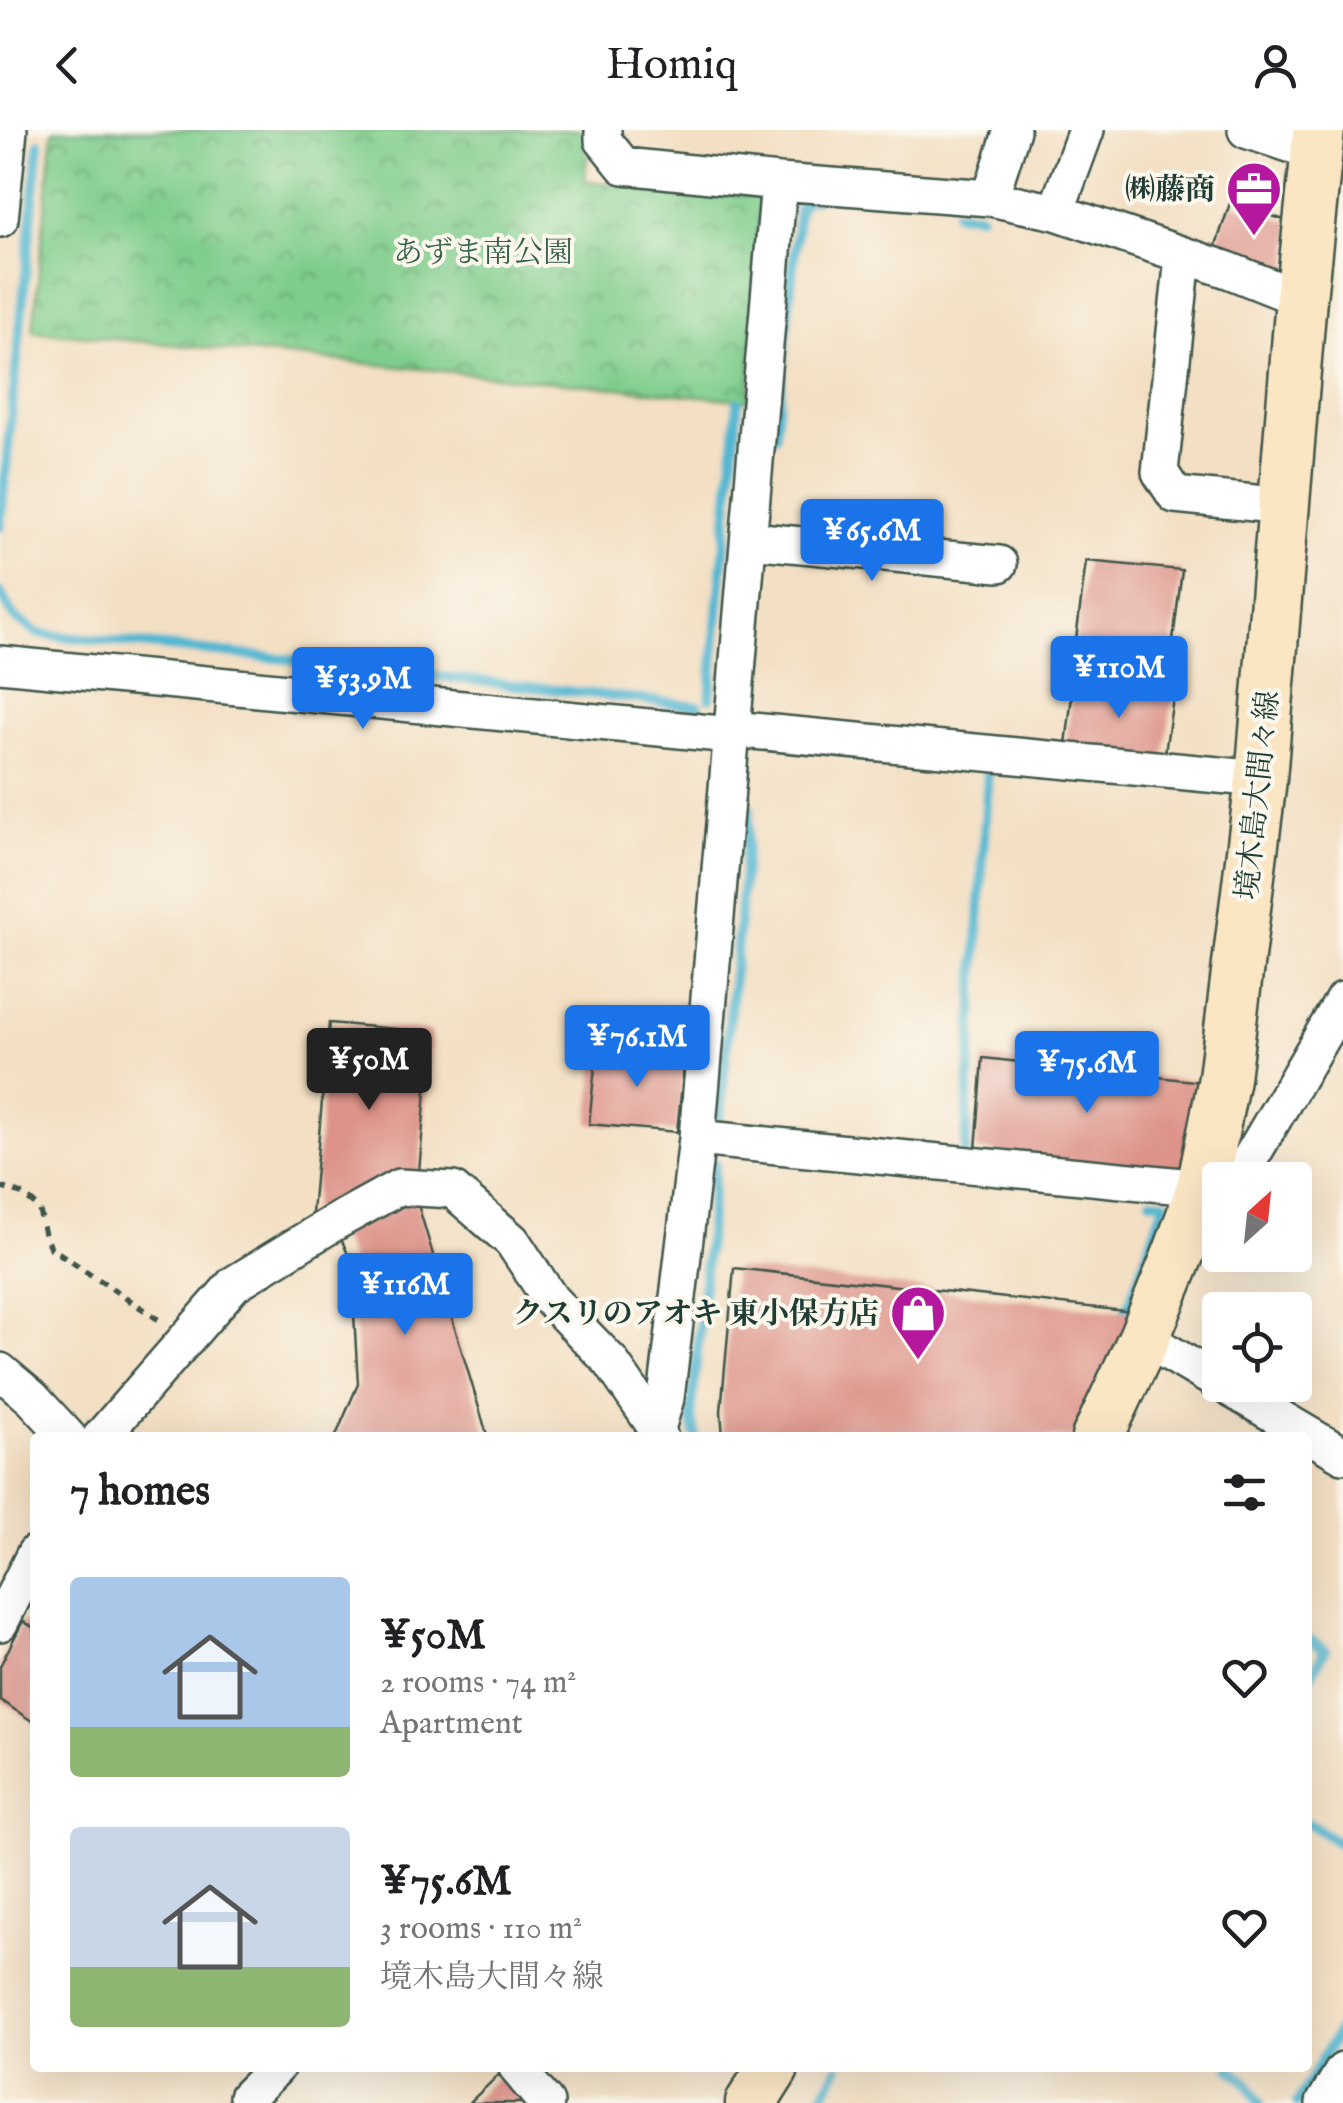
<!DOCTYPE html>
<html lang="en">
<head>
<meta charset="utf-8">
<style>
  body { margin:0; font-family:"IM FELL English","Noto Serif JP",serif; background:#f2f2f2; color:#202124; height:100vh; display:flex; flex-direction:column; font-size:38px; white-space:nowrap }
  * { box-sizing:border-box; margin:0 }
  p { font-size:32px; color:#757577 }
  .icon { flex:none; width:55px; height:55px; fill:none; stroke:currentColor; stroke-width:2; stroke-linecap:round; stroke-linejoin:round }
  .map { position:relative; flex:1; overflow:hidden }
  .details { position:absolute; left:30px; top:1302px; width:1282px; height:640px; display:flex; flex-direction:column; background:#fff; border-radius:10px; box-shadow:0 10px 40px #0002 }
  .details>* { flex:none }
  .needle { width:65px; rotate:27deg }
  .controls { position:absolute; left:1202px; top:1032px; display:grid; gap:20px }
  .controls a { display:grid; place-items:center; width:110px; height:110px; border-radius:10px; background:#fff; box-shadow:0 10px 40px #0002; font-size:50px }
  .price { position:absolute; translate:-50% -85px; padding:0 22px; border-radius:10px; background:#1a73e8; color:#fff; font-size:32px; line-height:65px; filter:drop-shadow(0 2px 5px #0008) }
  .price::after { content:''; position:absolute; left:50%; top:60px; width:30px; height:22px; margin-left:-15px; background:inherit; clip-path:polygon(0 0,100% 0,50% 100%) }
  .price.on { background:#222; color:#fff }
  ul { padding:0; list-style:none }
  li { display:flex; align-items:center; gap:30px; height:250px; padding:0 40px }
  li span { display:grid; place-items:center; flex:none; width:280px; height:200px; border-radius:10px; color:#555 }
  li>.icon { margin-inline-start:auto }
  span .icon { width:120px; height:120px; fill:#fffc; stroke-width:1 }
  li b { font-size:42px }
  h2 { display:flex; justify-content:space-between; align-items:center; height:120px; padding:0 40px; font-size:42px }
  header { display:flex; justify-content:space-between; align-items:center; height:130px; padding:0 40px; background:#fff; font-size:45px; font-weight:600 }
  .map>svg:first-child { display:block }
</style>
</head>
<body>
<header><svg class="icon" aria-label="back" viewBox="0 0 24 24"><path d="M15 5l-7 7 7 7"/></svg>Homiq<svg class="icon" aria-label="person" viewBox="0 0 24 24"><circle cx="12" cy="8" r="4"/><path d="M4 21q1-7 8-7t8 7"/></svg></header>
<div class="map">
<svg width="1343" height="1973" viewBox="0 0 1343 1973">
  <defs>
    <pattern id="park-crowns" width="20" height="18" patternUnits="userSpaceOnUse" patternTransform="scale(2.5)"><rect width="20" height="18" fill="#7fcd8c"/><path d="M2 6a3 3 0 1 1 6 0M12 15a3 3 0 1 1 6 0" fill="none" stroke="#67a873"/></pattern>
  </defs>
  <rect width="100%" height="100%" fill="#fbf7ec"/>
  <filter id="ink" filterUnits="userSpaceOnUse"><feTurbulence type="fractalNoise" baseFrequency=".01" numOctaves="2"/><feDisplacementMap in="SourceGraphic" scale="20" xChannelSelector="R" yChannelSelector="G"/><feConvolveMatrix kernelMatrix="1 2 1 2 8 2 1 2 1" color-interpolation-filters="sRGB"/></filter>
  <filter id="wash" filterUnits="userSpaceOnUse"><feTurbulence type="fractalNoise" baseFrequency=".0048" numOctaves="4" result="noise"/><feDisplacementMap in="SourceGraphic" scale="40" xChannelSelector="R" yChannelSelector="G"/><feGaussianBlur stdDeviation="2.25" result="paint"/><feColorMatrix in="noise" values="0 0 0 0 0 0 0 0 0 0 0 0 0 0 0 0 0 1.4 0 .05"/><feComposite in="paint" operator="in"/></filter>
  <g filter="url(#wash)">
    <rect width="100%" height="100%" fill="#f3dfc3"/>
    <path fill="url(#park-crowns)" stroke="#4f8560" stroke-width="2.5" d="M53,0h536l-4,51 175,16 -11,204 -716,-70z"/>
    <g fill="none" stroke-linecap="round" stroke-linejoin="round">
      <path stroke="#53b7d1" stroke-width="10" d="M956,83l24,2
        M775,306l24,-227 8,-11 8,1
        M0,397l39,-384
        M0,462l13,24 26,18 255,26 405,46
        M710,568l28,-296
        M720,987l30,-309
        M965,1022l23,-381
        M1120,1192l11,-23 34,-97 -14,-2
        M696,1308l-5,-21 24,-254
        M1308,1509l17,11 -17,31
        M1308,1693l35,23
        M1231,1938l18,16 11,19
        M820,1973l18,-35
        M1297,1973l46,-80"/>
    </g>
    <g id="blocks">
      <path fill="#dd9389" d="M1230,73l61,19 -2,53 -76,-21z
        M1086,431l96,9 -13,101 -96,-8z
        M1074,550l100,11 -10,69 -99,-8z
        M329,893l102,9 -12,140 -108,52z
        M597,917l88,10 -8,75 -88,-8z
        M983,928l221,24 -20,93 -208,-25z
        M416,1068l72,240h-153l23,-54 -7,-123 -12,-27z
        M734,1138l400,44 -61,126h-350l-2,-27z
        M23,1491l12,8v94l-35,-23v-34z
        M506,1938l29,35h-66z"/>
    </g>
  </g>
  <g filter="url(#ink)">
    <use href="#blocks" fill-opacity="0" stroke="#3f5549" stroke-width="2.5"/>
    <g fill="none" stroke-linecap="round" stroke-linejoin="round">
      <g stroke="#3f5549" stroke-width="40">
        <path id="street" d="M603,0v10l21,26 155,16 211,16 66,14 172,58 73,29
          M1246,0l71,23
          M990,68l22,-68
          M1056,82l30,-82
          M0,89l9,-89
          M1183,127l-23,215 15,23 109,11
          M750,410l249,24
          M0,534l731,71
          M732,599l529,50
          M697,1008l505,50
          M1229,1050l21,-21 93,-159
          M1144,1208l76,45
          M0,1241l32,27 37,40
          M1224,1255l119,70
          M100,1308l134,-154 98,-60 67,-37 54,3 59,51 39,59 60,62 46,67
          M660,1308l-3,-9 9,-31 31,-260 82,-956
          M0,1493l35,-70
          M517,1938l29,35
          M247,1967l29,-29
          M1324,1973l19,-32"/>
      </g>
      <g stroke="#3f5549" stroke-width="55">
        <path id="secondary" d="M1097,1308l47,-100 35,-86 23,-64 22,-110 37,-299 40,-480 18,-169
          M751,1973l22,-35"/>
      </g>
      <path stroke="#3f5549" stroke-width="6" stroke-dasharray="8 8" stroke-linecap="butt" d="M0,1057l22,7 17,14 6,29 6,11 110,73"/>
      <use href="#street" stroke="#fff" stroke-width="35"/>
      <use href="#secondary" stroke="#fbe6c4" stroke-width="50"/>
    </g>
  </g>
  <defs>
    <g id="office-pin" transform="scale(2.875)"><path d="M0 17L-7.5 6A9.5 9.5 0 1 1 7.5 6Z" fill="#b5179e" stroke="#fbf7ec"/><path d="M-6-3h4V-5.5h4V-3h4V5H-6ZM-1-4.5V-3h2v-1.5ZM-6 0V1H6V0Z" fill="#fff"/></g>
    <g id="shop-pin" transform="scale(2.875)"><path d="M0 17L-7.5 6A9.5 9.5 0 1 1 7.5 6Z" fill="#b5179e" stroke="#fbf7ec"/><path d="M-5-2.5h2.3a2.7 3.5 0 0 1 5.4 0H5L5.5 6h-11ZM-1.5-2.5h3a1.5 2.3 0 0 0-3 0Z" fill="#fff"/></g>
  </defs>
  <g fill-rule="evenodd">
    <use href="#office-pin" x="1254" y="59"/>
    <use href="#shop-pin" x="918" y="1183"/>
  </g>
  <g text-anchor="middle" stroke-width="8" stroke-linejoin="round" paint-order="stroke">
    <g font-size="30" font-weight="bold" fill="#1f3d34" stroke="#fbf7ec" text-anchor="end">
      <text x="1215" y="69">㈱藤商</text>
      <text x="879" y="1193">クスリのアオキ 東小保方店</text>
    </g>
    <g font-size="30" fill="#37614a" stroke="#fbf7ec">
      <text x="483" y="132">あずま南公園</text>
    </g>
    <g font-size="30" fill="#1f3d34" stroke="#fbf7ec">
      <text transform="translate(1257 665) rotate(-84)" y="10">境木島大間々線</text>
    </g>
  </g>
</svg>
<div class="controls">
<a><svg class="needle" viewBox="-14 -14 28 28"><path d="M0-13l5 13h-10z" fill="#e53935"/><path d="M0 13l5-13h-10z" fill="#757577"/></svg></a>
<a><svg class="icon" aria-label="locate" viewBox="0 0 24 24"><circle cx="12" cy="12" r="6"/><path d="M12 2v4M12 18v4M2 12h4M18 12h4"/></svg></a>
</div>
<b class="price" style="left:872px;top:454px">¥65.6M</b>
<b class="price" style="left:1119px;top:591px">¥110M</b>
<b class="price" style="left:363px;top:602px">¥53.9M</b>
<b class="price" style="left:637px;top:960px">¥76.1M</b>
<b class="price on" style="left:369px;top:983px">¥50M</b>
<b class="price" style="left:1087px;top:986px">¥75.6M</b>
<b class="price" style="left:405px;top:1208px">¥116M</b>
<section class="details">
<h2>7 homes<svg class="icon" aria-label="filters" viewBox="0 0 24 24"><path d="M4 7h16M4 17h16"/><circle cx="9" cy="7" r="2"/><circle cx="15" cy="17" r="2"/></svg></h2>
<ul>
<li><span style="background:linear-gradient(#a9c7e8 75%,#8fb573 0)"><svg class="icon" aria-label="home" viewBox="0 0 24 24"><path d="M3 11l9-7 9 7M6 9v11h12V9"/></svg></span><div><b>¥50M</b><p>2 rooms · 74 m²</p><p>Apartment</p></div><svg class="icon" aria-label="heart" viewBox="0 0 24 24"><path d="M12 20l-8-8c-3-5 5-10 8-4 3-6 11-1 8 4z"/></svg></li>
<li><span style="background:linear-gradient(#c9d6e8 70%,#8fb573 0)"><svg class="icon" aria-label="home" viewBox="0 0 24 24"><path d="M3 11l9-7 9 7M6 9v11h12V9"/></svg></span><div><b>¥75.6M</b><p>3 rooms · 110 m²</p><p>境木島大間々線</p></div><svg class="icon" aria-label="heart" viewBox="0 0 24 24"><path d="M12 20l-8-8c-3-5 5-10 8-4 3-6 11-1 8 4z"/></svg></li>
</ul>
</section>
</div>
</body>
</html>
